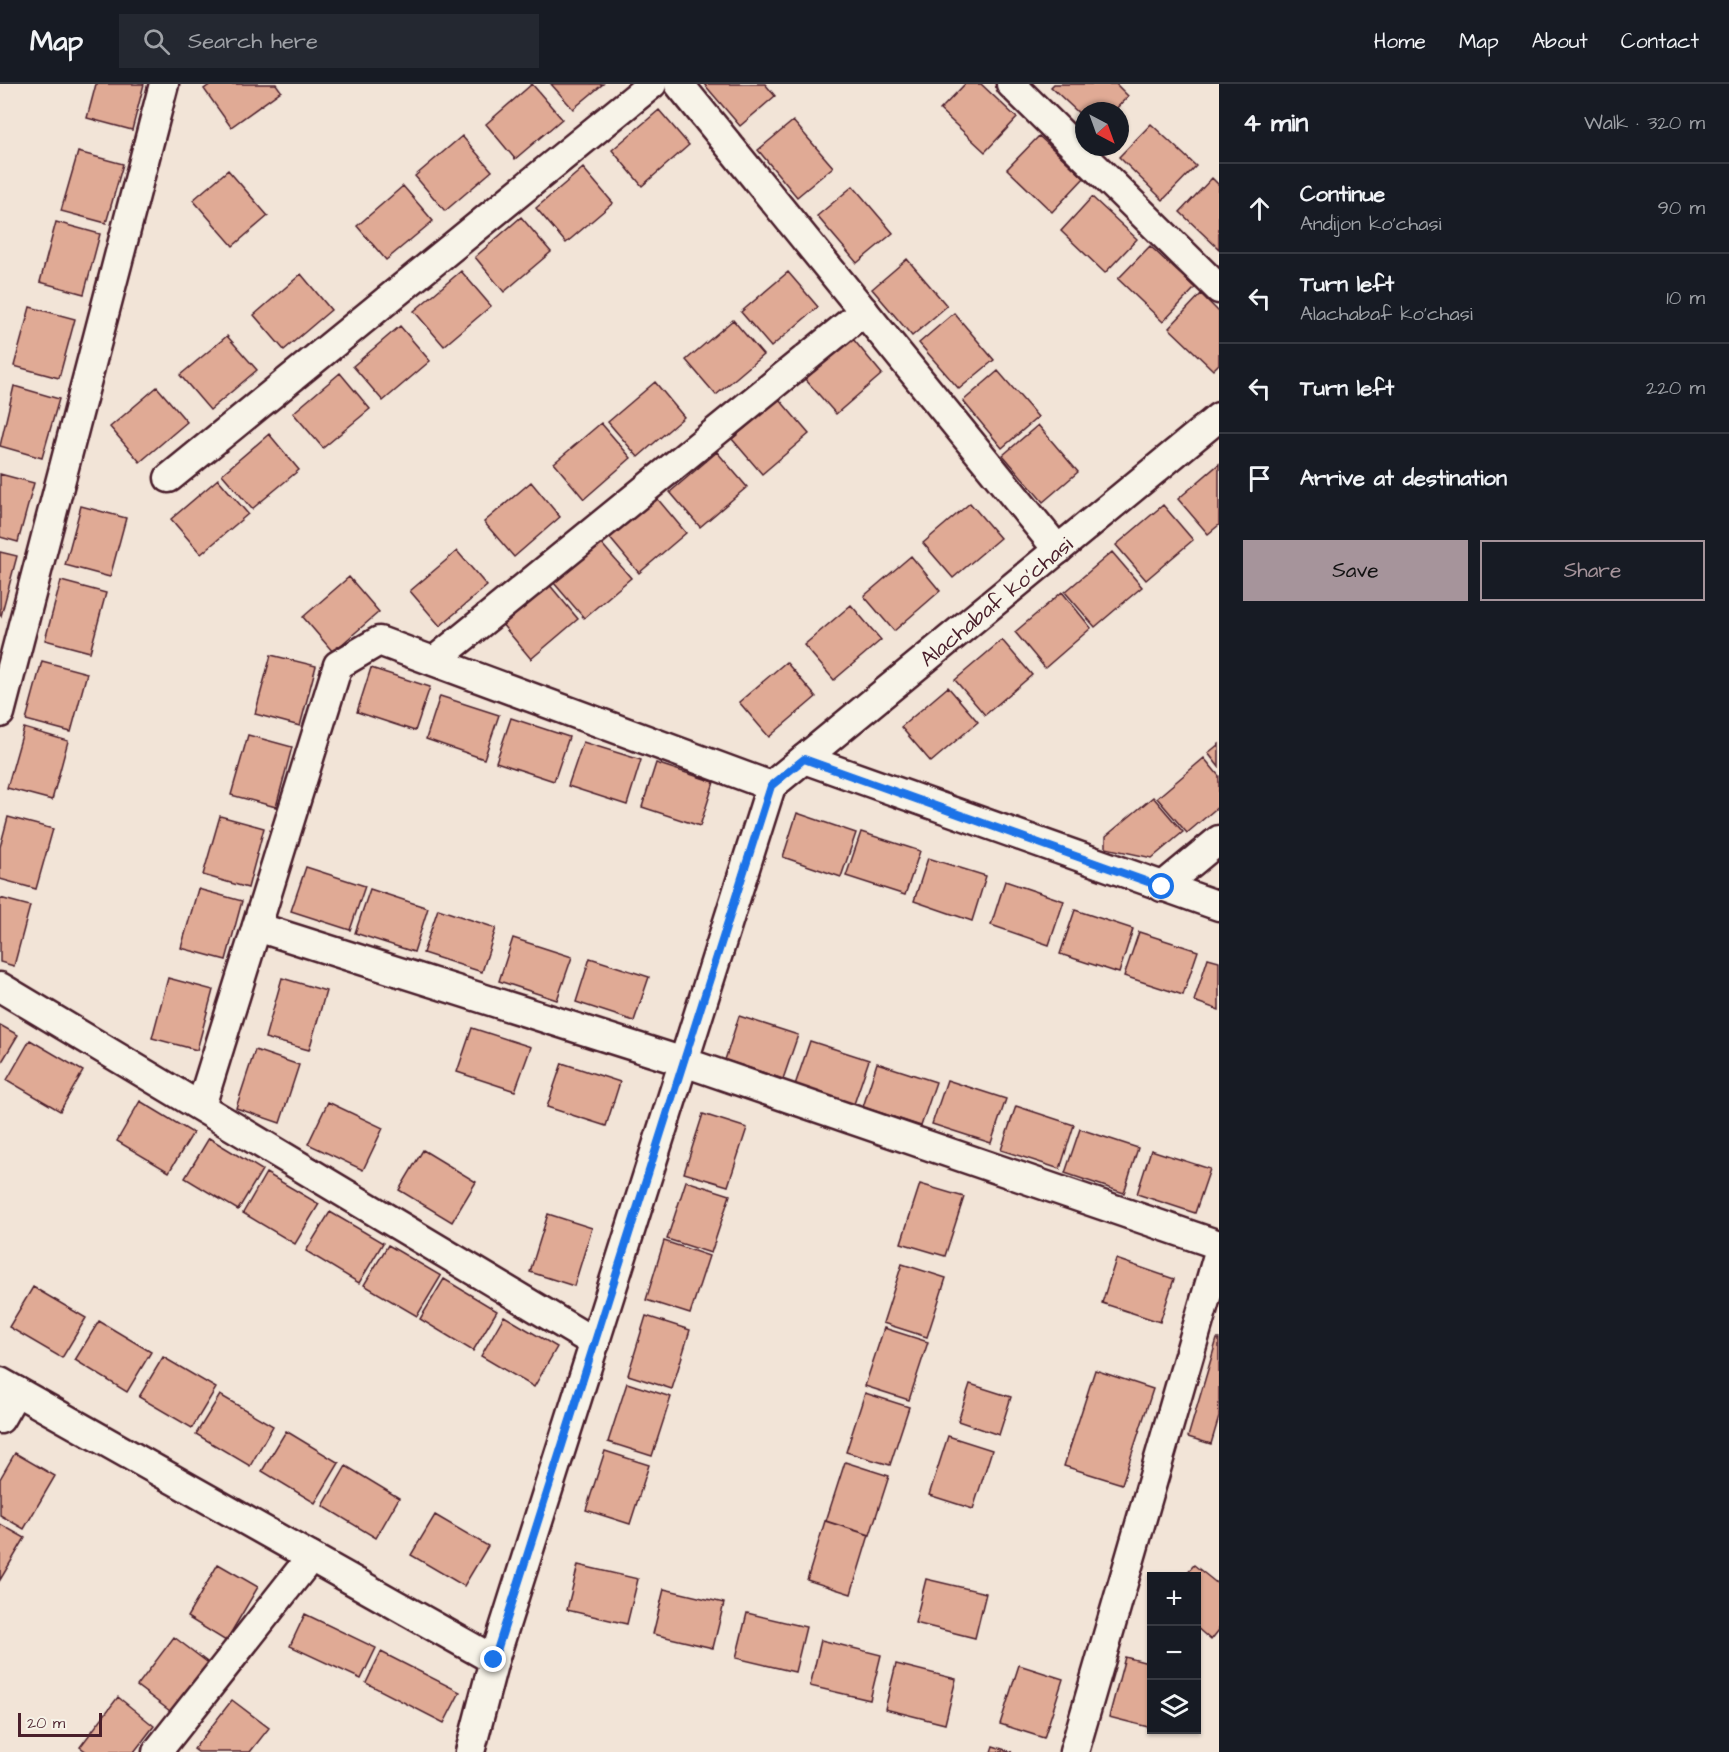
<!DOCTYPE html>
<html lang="en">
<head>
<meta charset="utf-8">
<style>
  body { margin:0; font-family:"Architects Daughter",sans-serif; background:#242831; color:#f1f3f6 }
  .controls { position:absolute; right:18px; bottom:18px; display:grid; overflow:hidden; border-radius:0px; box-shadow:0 2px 4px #0004 }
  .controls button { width:54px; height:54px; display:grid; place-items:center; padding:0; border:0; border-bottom:2px solid #363941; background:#171b24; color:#f1f3f6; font:30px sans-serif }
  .compass { position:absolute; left:1075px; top:18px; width:54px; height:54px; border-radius:50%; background:#171b24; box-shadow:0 2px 4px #0004; rotate:139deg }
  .scale { position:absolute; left:18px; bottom:15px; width:84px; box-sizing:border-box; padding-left:6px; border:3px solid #4a1f2b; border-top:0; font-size:16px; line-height:21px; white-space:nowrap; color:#4a1f2b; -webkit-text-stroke:4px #f7f3e8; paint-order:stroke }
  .stop { position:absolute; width:18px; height:18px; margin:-14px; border:4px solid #1a73e8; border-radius:50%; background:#fff }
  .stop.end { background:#1a73e8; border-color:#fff; box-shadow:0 2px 6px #0008 }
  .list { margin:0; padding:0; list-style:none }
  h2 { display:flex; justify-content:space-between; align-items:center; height:78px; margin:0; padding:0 24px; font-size:26px }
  h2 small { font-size:20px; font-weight:400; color:#9ea1a6 }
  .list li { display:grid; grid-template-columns:39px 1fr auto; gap:18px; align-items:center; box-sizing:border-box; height:90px; padding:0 24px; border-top:2px solid #363941 }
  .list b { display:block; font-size:22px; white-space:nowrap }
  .list p { margin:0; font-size:20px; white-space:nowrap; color:#9ea1a6 }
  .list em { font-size:20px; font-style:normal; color:#9ea1a6 }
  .actions { display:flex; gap:12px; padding:18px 24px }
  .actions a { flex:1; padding:14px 0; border:2px solid #a6949b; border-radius:0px; text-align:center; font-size:21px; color:#a6949b }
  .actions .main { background:#a6949b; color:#111 }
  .icon { flex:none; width:33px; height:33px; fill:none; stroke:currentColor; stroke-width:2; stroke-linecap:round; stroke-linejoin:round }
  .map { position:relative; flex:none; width:1219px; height:1668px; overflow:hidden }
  header { display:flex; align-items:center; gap:36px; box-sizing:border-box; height:84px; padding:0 30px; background:#171b24; border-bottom:2px solid #363941 }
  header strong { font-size:28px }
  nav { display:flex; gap:33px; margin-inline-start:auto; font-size:21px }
  .search { width:420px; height:54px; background:#242831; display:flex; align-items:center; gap:15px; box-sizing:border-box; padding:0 21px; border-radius:0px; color:#9ea1a6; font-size:22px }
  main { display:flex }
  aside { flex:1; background:#171b24 }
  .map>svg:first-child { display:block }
</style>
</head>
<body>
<header>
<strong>Map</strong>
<div class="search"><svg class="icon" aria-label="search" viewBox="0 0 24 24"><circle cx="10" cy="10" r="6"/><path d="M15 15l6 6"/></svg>Search here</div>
<nav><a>Home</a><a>Map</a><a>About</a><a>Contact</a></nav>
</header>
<main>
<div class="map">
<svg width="1219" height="1668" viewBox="0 0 1219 1668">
  <rect width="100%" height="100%" fill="#f2e4d7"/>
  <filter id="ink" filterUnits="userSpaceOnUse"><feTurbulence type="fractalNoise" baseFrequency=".0167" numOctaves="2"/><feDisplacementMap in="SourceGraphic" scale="12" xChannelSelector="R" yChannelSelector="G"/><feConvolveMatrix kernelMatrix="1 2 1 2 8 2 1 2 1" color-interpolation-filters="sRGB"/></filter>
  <g filter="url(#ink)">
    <!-- building -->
    <path fill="#e0aa95" stroke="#4a1f2b" stroke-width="1.5" d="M96,0H144L132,46L87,34Z
      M211,0H276L281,7L231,43L204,5Z
      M532,0L562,35L515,75L486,40Z
      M551,0H603L573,25Z
      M704,0H765L775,12L740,42Z
      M965,0H981L1017,34L985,68L940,26Z
      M1054,0H1116L1128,12L1114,27H1084V34L1051,3Z
      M659,26L689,61L642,102L612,66Z
      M793,37L833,83L797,113L758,66Z
      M1151,40L1196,82L1163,116L1119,73Z
      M462,52L492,87L445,127L415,92Z
      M1039,52L1084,94L1052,128L1007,85Z
      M78,68L123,80L106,139L61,127Z
      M583,84L613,119L566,159L536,124Z
      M228,86L268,132L233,162L193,116Z
      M1212,94L1219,101V165L1180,128Z
      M403,102L433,137L386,176L357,142Z
      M853,102L893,149L857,179L817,132Z
      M1092,113L1137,155L1105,189L1061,147Z
      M521,133L551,168L504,208L475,173Z
      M56,138L100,150L84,210L40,198Z
      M1150,162L1195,204L1163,238L1118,195Z
      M907,175L947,222L912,252L872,205Z
      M461,187L491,222L444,262L414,227Z
      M788,188L818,223L771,263L741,228Z
      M301,190L331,226L284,266L254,231Z
      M1201,210L1219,228V280L1213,286L1169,244Z
      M30,223L75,235L59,294L14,282Z
      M954,229L994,276L959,305L919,259Z
      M733,236L763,271L716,311L686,276Z
      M400,242L430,277L383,317L353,282Z
      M227,252L257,286L210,326L180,291Z
      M853,255L882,290L836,330L805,295Z
      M998,287L1038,333L1002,364L963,317Z
      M340,289L370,325L323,364L293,329Z
      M655,298L684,333L638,373L608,338Z
      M14,302L59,315L42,374L0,362Z
      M157,303L187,338L140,378L110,343Z
      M779,315L809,350L762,390L732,355Z
      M601,339L631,374L584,415L554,379Z
      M1038,341L1078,388L1043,418L1003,371Z
      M269,350L299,386L252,425L222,390Z
      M717,368L747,403L700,443L670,408Z
      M1219,380V441L1208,450L1178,415Z
      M0,390L34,399L18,458L0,453Z
      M218,395L248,430L201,470L171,435Z
      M531,398L560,433L514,473L484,438Z
      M656,413L686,449L639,489L609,453Z
      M970,419L1000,454L953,494L923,459Z
      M1163,421L1193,456L1146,496L1116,461Z
      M81,422L126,434L110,493L65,481Z
      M601,459L631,494L584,534L554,499Z
      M457,467L487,502L440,542L410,507Z
      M0,468L17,472L1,532L0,531Z
      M1112,468L1142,503L1095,543L1065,508Z
      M911,472L940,507L894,547L864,512Z
      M349,493L379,528L333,568L303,533Z
      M61,497L106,509L90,568L45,556Z
      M548,499L578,535L531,575L501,539Z
      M1062,508L1091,544L1045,584L1015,548Z
      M851,521L881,556L834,596L804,561Z
      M1002,556L1032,591L985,631L955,596Z
      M271,571L316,582L300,642L255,630Z
      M42,577L87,589L71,648L26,636Z
      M786,578L816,613L769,653L739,618Z
      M371,584L430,603L415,647L357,628Z
      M948,603L978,638L931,678L901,643Z
      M440,612L499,631L484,675L426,655Z
      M511,634L569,653L554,697L496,678Z
      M24,644L68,657L52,716L7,704Z
      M248,651L292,663L276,723L231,711Z
      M583,658L641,676L627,721L568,702Z
      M1219,660V683L1208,669Z
      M1204,674L1219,692V722L1187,749L1157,714Z
      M656,679L714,698L700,742L642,723Z
      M1153,713L1183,748L1152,774L1106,764V752Z
      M797,729L856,749L841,793L783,773Z
      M220,732L264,744L248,804L203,791Z
      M8,733L53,745L36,805L0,795V763Z
      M861,748L920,767L905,811L846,792Z
      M928,774L986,792L972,837L914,817Z
      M306,783L365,802L350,846L291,827Z
      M1005,797L1064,817L1049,861L991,841Z
      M198,805L242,817L226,876L181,864Z
      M370,805L428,824L414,868L355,849Z
      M0,814L30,822L14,882L0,878Z
      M438,825L496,844L482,888L423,869Z
      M1075,826L1133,845L1119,889L1060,870Z
      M1139,848L1198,867L1183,911L1124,892Z
      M513,854L572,873L557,916L499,897Z
      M590,874L649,893L634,937L576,918Z
      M1208,874L1219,877V926L1194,917Z
      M168,894L213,906L197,966L152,954Z
      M282,894L326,907L309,966L265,954Z
      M739,932L798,951L783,995L725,976Z
      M0,941L18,951L0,981Z
      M472,944L531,963L515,1007L457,988Z
      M30,956L83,987L60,1027L7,996Z
      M810,957L869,976L854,1020L795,1001Z
      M255,966L299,981L280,1039L236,1024Z
      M562,979L620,998L606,1042L547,1023Z
      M877,979L936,998L921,1042L863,1023Z
      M947,996L1006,1015L991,1059L932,1040Z
      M140,1017L193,1049L169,1088L117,1057Z
      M328,1018L383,1044L363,1086L308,1060Z
      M1016,1022L1074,1041L1060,1085L1001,1066Z
      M703,1030L747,1044L728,1102L684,1089Z
      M1080,1045L1138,1064L1124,1109L1065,1089Z
      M209,1054L262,1086L238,1126L185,1094Z
      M423,1066L476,1098L452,1138L399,1106Z
      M1151,1066L1210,1085L1195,1129L1137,1110Z
      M266,1089L319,1120L295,1160L243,1129Z
      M686,1097L730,1111L711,1169L667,1155Z
      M920,1100L964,1113L945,1172L901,1159Z
      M330,1128L383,1159L359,1199L306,1167Z
      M548,1130L592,1144L574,1202L530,1188Z
      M664,1157L709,1172L690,1230L646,1216Z
      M388,1161L441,1192L417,1232L364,1201Z
      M1116,1175L1174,1195L1160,1238L1102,1219Z
      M902,1180L946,1194L927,1253L883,1239Z
      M444,1195L497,1227L473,1267L420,1235Z
      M33,1203L86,1234L62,1274L9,1243Z
      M504,1232L557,1263L534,1303L481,1272Z
      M646,1232L690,1246L672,1305L628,1291Z
      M99,1237L151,1268L127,1308L75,1276Z
      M884,1244L928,1258L909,1316L865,1302Z
      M1217,1255H1219V1333L1211,1360L1188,1353Z
      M163,1273L216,1304L192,1344L139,1313Z
      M1095,1286L1153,1305L1122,1400L1064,1382Z
      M627,1299L671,1313L652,1372L608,1358Z
      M970,1300L1011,1313L999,1351L958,1337Z
      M865,1309L909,1323L890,1381L846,1368Z
      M220,1311L273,1342L250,1382L196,1350Z
      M286,1347L339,1379L315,1419L262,1387Z
      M948,1352L992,1366L973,1425L929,1411Z
      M605,1367L649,1381L630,1440L586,1426Z
      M15,1369L55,1392L24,1445L0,1431V1395Z
      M845,1378L889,1392L870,1451L826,1437Z
      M346,1382L399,1414L376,1454L323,1422Z
      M435,1431L488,1462L464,1502L411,1471Z
      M825,1437L869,1451L851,1510L807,1496Z
      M0,1440L25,1454L0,1496Z
      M218,1480L258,1503L226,1557L187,1533Z
      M578,1481L638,1495L627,1540L567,1526Z
      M1194,1481L1219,1501V1546L1211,1556L1196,1543V1492H1184Z
      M926,1495L986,1509L975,1554L915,1539Z
      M664,1505L724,1519L713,1564L653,1550Z
      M747,1529L806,1543L795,1588L736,1574Z
      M305,1530L376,1564L361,1595L290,1562Z
      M174,1553L211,1581L174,1630L137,1602Z
      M821,1556L881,1571L870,1616L810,1602Z
      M381,1568L460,1608L444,1639L366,1599Z
      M1125,1573L1152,1580V1644L1109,1633Z
      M896,1580L956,1595L945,1640L885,1625Z
      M1019,1581L1063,1595L1044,1654L1000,1640Z
      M118,1613L154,1642L134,1668H87L80,1663Z
      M232,1616L269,1644L250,1668H198L194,1665Z
      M993,1662L1012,1668H991Z"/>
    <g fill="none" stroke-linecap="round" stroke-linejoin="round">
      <!-- street casing -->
      <g stroke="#4a1f2b" stroke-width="33">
        <g id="street">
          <path d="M679,0L1058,466"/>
          <path d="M1011,0L1219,205"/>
          <path d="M169,394L652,0"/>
          <path d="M434,577L864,227"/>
          <path d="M0,629L164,0"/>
          <path d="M804,675L1219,822"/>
          <path id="s1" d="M771,702L1219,333"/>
          <path d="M1162,803L1219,756"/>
          <path d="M257,843L684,978L1219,1161"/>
          <path d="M0,903L595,1259"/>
          <path d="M201,1022L338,581L379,557L771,702"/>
          <path d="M0,1298L494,1576"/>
          <path d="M0,1335L16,1307"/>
          <path d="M157,1668L311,1473"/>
          <path d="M470,1668L494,1576L771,702"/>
          <path d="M1074,1668L1219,1168"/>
        </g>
      </g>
      <!-- street -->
      <use href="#street" stroke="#f7f3e8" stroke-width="28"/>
    </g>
  </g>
  <g fill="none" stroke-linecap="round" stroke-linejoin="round" filter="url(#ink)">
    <!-- route -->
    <path stroke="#1a73e8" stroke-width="8" d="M494,1576L771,702L804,675L1162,803"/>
  </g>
  <g text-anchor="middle" stroke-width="4.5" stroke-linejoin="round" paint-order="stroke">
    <!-- street labels -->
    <g font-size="22" fill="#4a1f2b" stroke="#f7f3e8">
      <text dy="8" stroke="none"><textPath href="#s1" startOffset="291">Alachabaf ko'chasi</textPath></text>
    </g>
  </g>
</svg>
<div class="controls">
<button>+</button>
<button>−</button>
<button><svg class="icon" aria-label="layers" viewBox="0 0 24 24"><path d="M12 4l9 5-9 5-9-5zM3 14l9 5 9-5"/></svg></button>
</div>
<svg class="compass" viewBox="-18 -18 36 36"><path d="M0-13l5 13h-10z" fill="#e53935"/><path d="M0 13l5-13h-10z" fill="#9ea1a6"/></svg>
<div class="scale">20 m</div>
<div class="stop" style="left:1162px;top:803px"></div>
<div class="stop end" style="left:494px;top:1576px"></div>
</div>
<aside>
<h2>4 min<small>Walk · 320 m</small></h2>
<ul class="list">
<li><svg class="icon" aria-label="ahead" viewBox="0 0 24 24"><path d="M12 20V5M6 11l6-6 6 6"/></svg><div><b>Continue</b><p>Andijon ko'chasi</p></div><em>90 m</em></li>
<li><svg class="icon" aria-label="left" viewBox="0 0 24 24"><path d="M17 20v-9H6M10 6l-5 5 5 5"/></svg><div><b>Turn left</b><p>Alachabaf ko'chasi</p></div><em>10 m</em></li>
<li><svg class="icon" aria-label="left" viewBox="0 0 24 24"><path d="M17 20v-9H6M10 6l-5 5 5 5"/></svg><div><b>Turn left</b></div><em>220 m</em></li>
<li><svg class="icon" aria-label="arrive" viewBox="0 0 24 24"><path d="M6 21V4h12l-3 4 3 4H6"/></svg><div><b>Arrive at destination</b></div></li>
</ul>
<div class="actions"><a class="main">Save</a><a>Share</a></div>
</aside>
</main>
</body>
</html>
